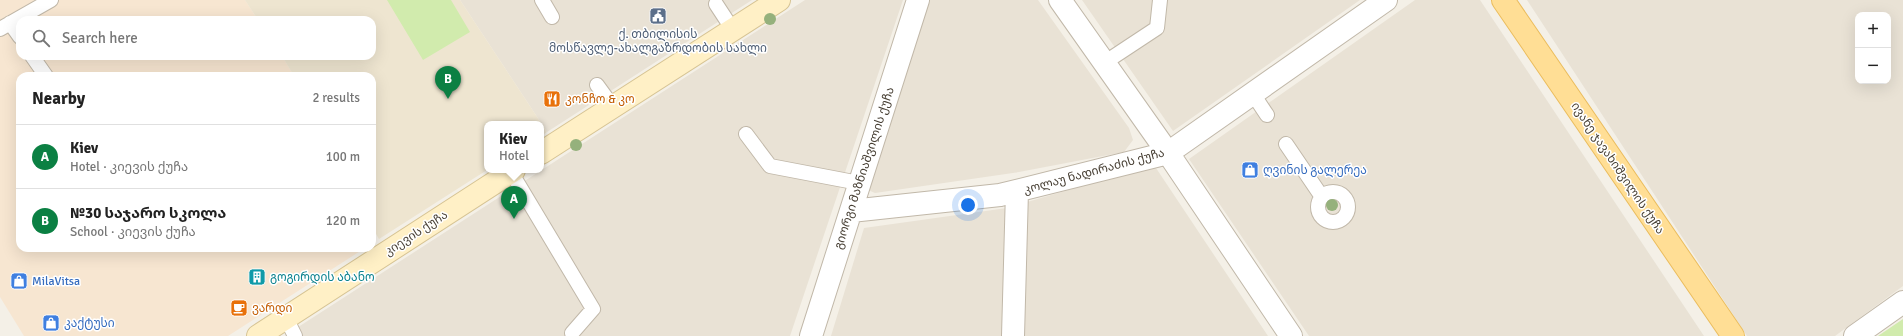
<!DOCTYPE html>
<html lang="en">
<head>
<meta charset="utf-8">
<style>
  body { margin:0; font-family:Signika,"Noto Sans Georgian",sans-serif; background:#f2f2f2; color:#222 }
  .controls { position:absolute; right:12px; top:12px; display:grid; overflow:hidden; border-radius:8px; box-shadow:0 4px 16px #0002 }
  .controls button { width:36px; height:36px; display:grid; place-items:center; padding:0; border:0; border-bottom:1px solid #e0e0e0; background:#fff; color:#222; font:20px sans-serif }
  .you { position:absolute; left:968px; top:205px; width:14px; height:14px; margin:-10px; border:3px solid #fff; border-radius:50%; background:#1a73e8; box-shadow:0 0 0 6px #1a73e833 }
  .badge { display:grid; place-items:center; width:26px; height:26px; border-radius:50%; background:#0b8043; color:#fff; font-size:13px; font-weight:700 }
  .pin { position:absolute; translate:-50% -33px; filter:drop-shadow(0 1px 2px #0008) }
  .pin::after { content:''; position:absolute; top:21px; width:14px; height:12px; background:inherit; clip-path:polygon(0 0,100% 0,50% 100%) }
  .popup { position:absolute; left:484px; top:121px; width:60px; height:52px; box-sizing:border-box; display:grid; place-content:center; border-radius:8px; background:#fff; filter:drop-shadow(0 1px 3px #0005); font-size:13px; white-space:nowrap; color:#767676 }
  .popup b { font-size:15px; color:#222 }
  .popup::after { content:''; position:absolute; left:50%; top:100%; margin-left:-8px; border:8px solid transparent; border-top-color:#fff }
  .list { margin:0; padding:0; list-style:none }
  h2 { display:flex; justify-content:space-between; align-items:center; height:52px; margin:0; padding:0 16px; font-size:17px }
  h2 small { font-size:13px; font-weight:400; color:#767676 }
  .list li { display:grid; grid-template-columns:26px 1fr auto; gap:12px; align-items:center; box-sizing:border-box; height:64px; padding:0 16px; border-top:1px solid #e0e0e0 }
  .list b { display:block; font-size:15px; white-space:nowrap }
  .list p { margin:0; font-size:13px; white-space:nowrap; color:#767676 }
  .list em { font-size:13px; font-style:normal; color:#767676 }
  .icon { flex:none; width:22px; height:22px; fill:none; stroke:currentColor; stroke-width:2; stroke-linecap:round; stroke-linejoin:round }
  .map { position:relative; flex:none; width:1903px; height:336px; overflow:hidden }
  .search { position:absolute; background:#fff; box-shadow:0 4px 16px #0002; left:16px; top:16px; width:360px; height:44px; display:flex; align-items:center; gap:10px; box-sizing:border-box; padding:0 14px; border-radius:12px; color:#767676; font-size:15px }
  .panel { position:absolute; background:#fff; box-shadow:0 4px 16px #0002; left:16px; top:72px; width:360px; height:180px; border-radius:12px }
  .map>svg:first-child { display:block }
</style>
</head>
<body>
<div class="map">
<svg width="1903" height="336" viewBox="0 0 1903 336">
  <rect width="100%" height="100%" fill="#f4f0e7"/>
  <!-- residential -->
  <path fill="#e9e2d5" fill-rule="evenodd" d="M460,0H752L547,132Z
    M805,0H903L790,336H295L292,331Z
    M928,0H1038L1129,128L1133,140L1124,152L1019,172L875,193L868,190Z
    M1082,0H1360L1173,131Z
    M1415,0H1480L1704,336H1309L1189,159Z
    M1527,0H1903V286L1835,336H1747ZM1858,15H1888V81H1858Z
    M1154,165L1268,336H831L864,228L1007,208Z"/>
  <!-- commercial -->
  <path fill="#f7e6d1" d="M0,0H245L258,20H20V56H282L294,76H20V248H365L228,336H24L0,297Z"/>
  <!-- education -->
  <path fill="#eee5d0" d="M245,0H460L547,132L541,136V124H487V170L379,239L372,227V76H294L282,56H372V20H258Z"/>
  <!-- green -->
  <path fill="#d1ebad" d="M387,0H451L470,32L423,60Z
    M1903,319V336H1878Z"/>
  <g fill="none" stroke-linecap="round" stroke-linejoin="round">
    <!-- lane casing -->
    <g stroke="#c1b8a9" stroke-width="16">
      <path id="lane" d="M542,0L552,17
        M716,4L733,30
        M10,23L20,37
        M0,29L51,0
        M32,56L46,76
        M1104,63L1157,28L1160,0
        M597,85L613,107
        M1253,94L1267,115
        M746,134L770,166L859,183
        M1286,144L1322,197
        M511,172L593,309L572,333
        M1318 207a15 15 0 1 1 30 0a15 15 0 1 1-30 0Z
        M286,318L295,336"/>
    </g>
    <!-- street casing -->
    <g stroke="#c1b8a9" stroke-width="24">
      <path id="street" d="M1060,0L1168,153L1291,336
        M851,211L1000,195L1168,153L1386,0
        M811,336L918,0
        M1013,336L1017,191
        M1855,336L1903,302"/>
    </g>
    <!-- secondary casing -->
    <g stroke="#d7c494" stroke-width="24">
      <path id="secondary" d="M541,153L779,0
        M258,336L514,170"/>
    </g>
    <!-- primary casing -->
    <g stroke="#ebbd5e" stroke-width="24">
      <path id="primary" d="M1503,0L1733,336"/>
    </g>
    <!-- lane -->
    <use href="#lane" stroke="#fff" stroke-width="14"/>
    <!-- street -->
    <use href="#street" stroke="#fff" stroke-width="22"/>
    <!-- secondary -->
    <use href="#secondary" stroke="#fff0c6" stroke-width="22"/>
    <!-- primary -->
    <use href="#primary" stroke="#ffde95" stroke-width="22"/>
  </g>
  <!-- trees -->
  <g fill="#95b17c">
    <circle cx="770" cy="19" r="6"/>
    <circle cx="576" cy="145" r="6"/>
    <circle cx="1332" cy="205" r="6"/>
  </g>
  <!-- icons -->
  <defs>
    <g id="civic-square" transform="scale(0.9)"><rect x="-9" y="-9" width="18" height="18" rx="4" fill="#5c6f8a" stroke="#fff"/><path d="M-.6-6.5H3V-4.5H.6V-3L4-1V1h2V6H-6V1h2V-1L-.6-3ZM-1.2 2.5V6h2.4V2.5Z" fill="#fff"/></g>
    <g id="restaurant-square" transform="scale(0.9)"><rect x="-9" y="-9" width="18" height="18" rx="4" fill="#e8710a" stroke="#fff"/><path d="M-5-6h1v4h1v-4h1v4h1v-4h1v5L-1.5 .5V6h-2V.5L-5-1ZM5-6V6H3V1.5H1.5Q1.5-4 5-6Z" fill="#fff"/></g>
    <g id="shop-square" transform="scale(0.9)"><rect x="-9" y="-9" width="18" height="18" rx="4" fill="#3f7fe0" stroke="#fff"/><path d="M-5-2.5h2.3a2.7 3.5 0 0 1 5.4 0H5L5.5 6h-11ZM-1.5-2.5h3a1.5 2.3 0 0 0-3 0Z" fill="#fff"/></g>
    <g id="building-square" transform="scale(0.9)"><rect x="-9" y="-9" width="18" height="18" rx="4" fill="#0f9aa8" stroke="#fff"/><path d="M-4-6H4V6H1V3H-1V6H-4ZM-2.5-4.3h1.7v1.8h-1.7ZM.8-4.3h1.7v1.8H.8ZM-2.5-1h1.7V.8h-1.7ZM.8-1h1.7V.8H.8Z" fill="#fff"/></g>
    <g id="cafe-square" transform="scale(0.9)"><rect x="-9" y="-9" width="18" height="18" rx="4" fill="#e8710a" stroke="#fff"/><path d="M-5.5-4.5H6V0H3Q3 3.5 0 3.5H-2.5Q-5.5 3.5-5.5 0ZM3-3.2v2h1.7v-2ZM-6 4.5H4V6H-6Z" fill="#fff"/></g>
  </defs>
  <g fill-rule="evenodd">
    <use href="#civic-square" x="658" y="16"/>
    <use href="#restaurant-square" x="552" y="99"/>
    <use href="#shop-square" x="1250" y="170"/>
    <use href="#building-square" x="257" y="277"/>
    <use href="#shop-square" x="19" y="281"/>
    <use href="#cafe-square" x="239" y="308"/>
    <use href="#shop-square" x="51" y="323"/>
  </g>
  <g text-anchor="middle" stroke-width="3" stroke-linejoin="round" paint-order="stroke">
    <!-- service labels -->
    <g font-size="12" fill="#4e5e75" stroke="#fff">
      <text x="658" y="38">ქ. თბილისის<tspan x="658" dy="14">მოსწავლე-ახალგაზრდობის სახლი</tspan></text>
    </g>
    <!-- food labels -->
    <g font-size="12" fill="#c56008" stroke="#fff" text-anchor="start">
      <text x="565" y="103">კონჩო &amp; კო</text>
      <text x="252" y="312">ვარდი</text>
    </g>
    <!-- street labels -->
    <g font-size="12" fill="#484035" stroke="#fff">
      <text transform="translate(864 168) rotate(-72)" y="4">გიორგი მაზნიაშვილის ქუჩა</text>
      <text transform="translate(1618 168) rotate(56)" y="4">ივანე ჯავახიშვილის ქუჩა</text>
      <text transform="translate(1094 171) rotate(-15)" y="4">კოლაუ ნადირაძის ქუჩა</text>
      <text transform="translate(416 233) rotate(-33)" y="4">კიევის ქუჩა</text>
    </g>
    <!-- shop labels -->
    <g font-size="12" fill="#366cbe" stroke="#fff" text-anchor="start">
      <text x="1263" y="174">ღვინის გალერეა</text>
      <text x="32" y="285">MilaVitsa</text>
      <text x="64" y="327">კაქტუსი</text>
    </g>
    <!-- culture labels -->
    <g font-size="12" fill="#0d838f" stroke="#fff" text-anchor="start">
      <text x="270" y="281">გოგირდის აბანო</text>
    </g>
  </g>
</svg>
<div class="controls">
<button>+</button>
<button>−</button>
</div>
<div class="you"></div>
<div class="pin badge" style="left:514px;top:219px">A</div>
<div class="popup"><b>Kiev</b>Hotel</div>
<div class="pin badge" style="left:448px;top:99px">B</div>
<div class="search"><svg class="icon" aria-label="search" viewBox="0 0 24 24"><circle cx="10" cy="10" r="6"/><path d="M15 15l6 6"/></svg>Search here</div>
<section class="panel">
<h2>Nearby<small>2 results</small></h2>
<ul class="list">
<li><span class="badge">A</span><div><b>Kiev</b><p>Hotel · კიევის ქუჩა</p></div><em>100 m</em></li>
<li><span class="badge">B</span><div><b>№30 საჯარო სკოლა</b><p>School · კიევის ქუჩა</p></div><em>120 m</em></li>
</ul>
</section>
</div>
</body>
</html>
